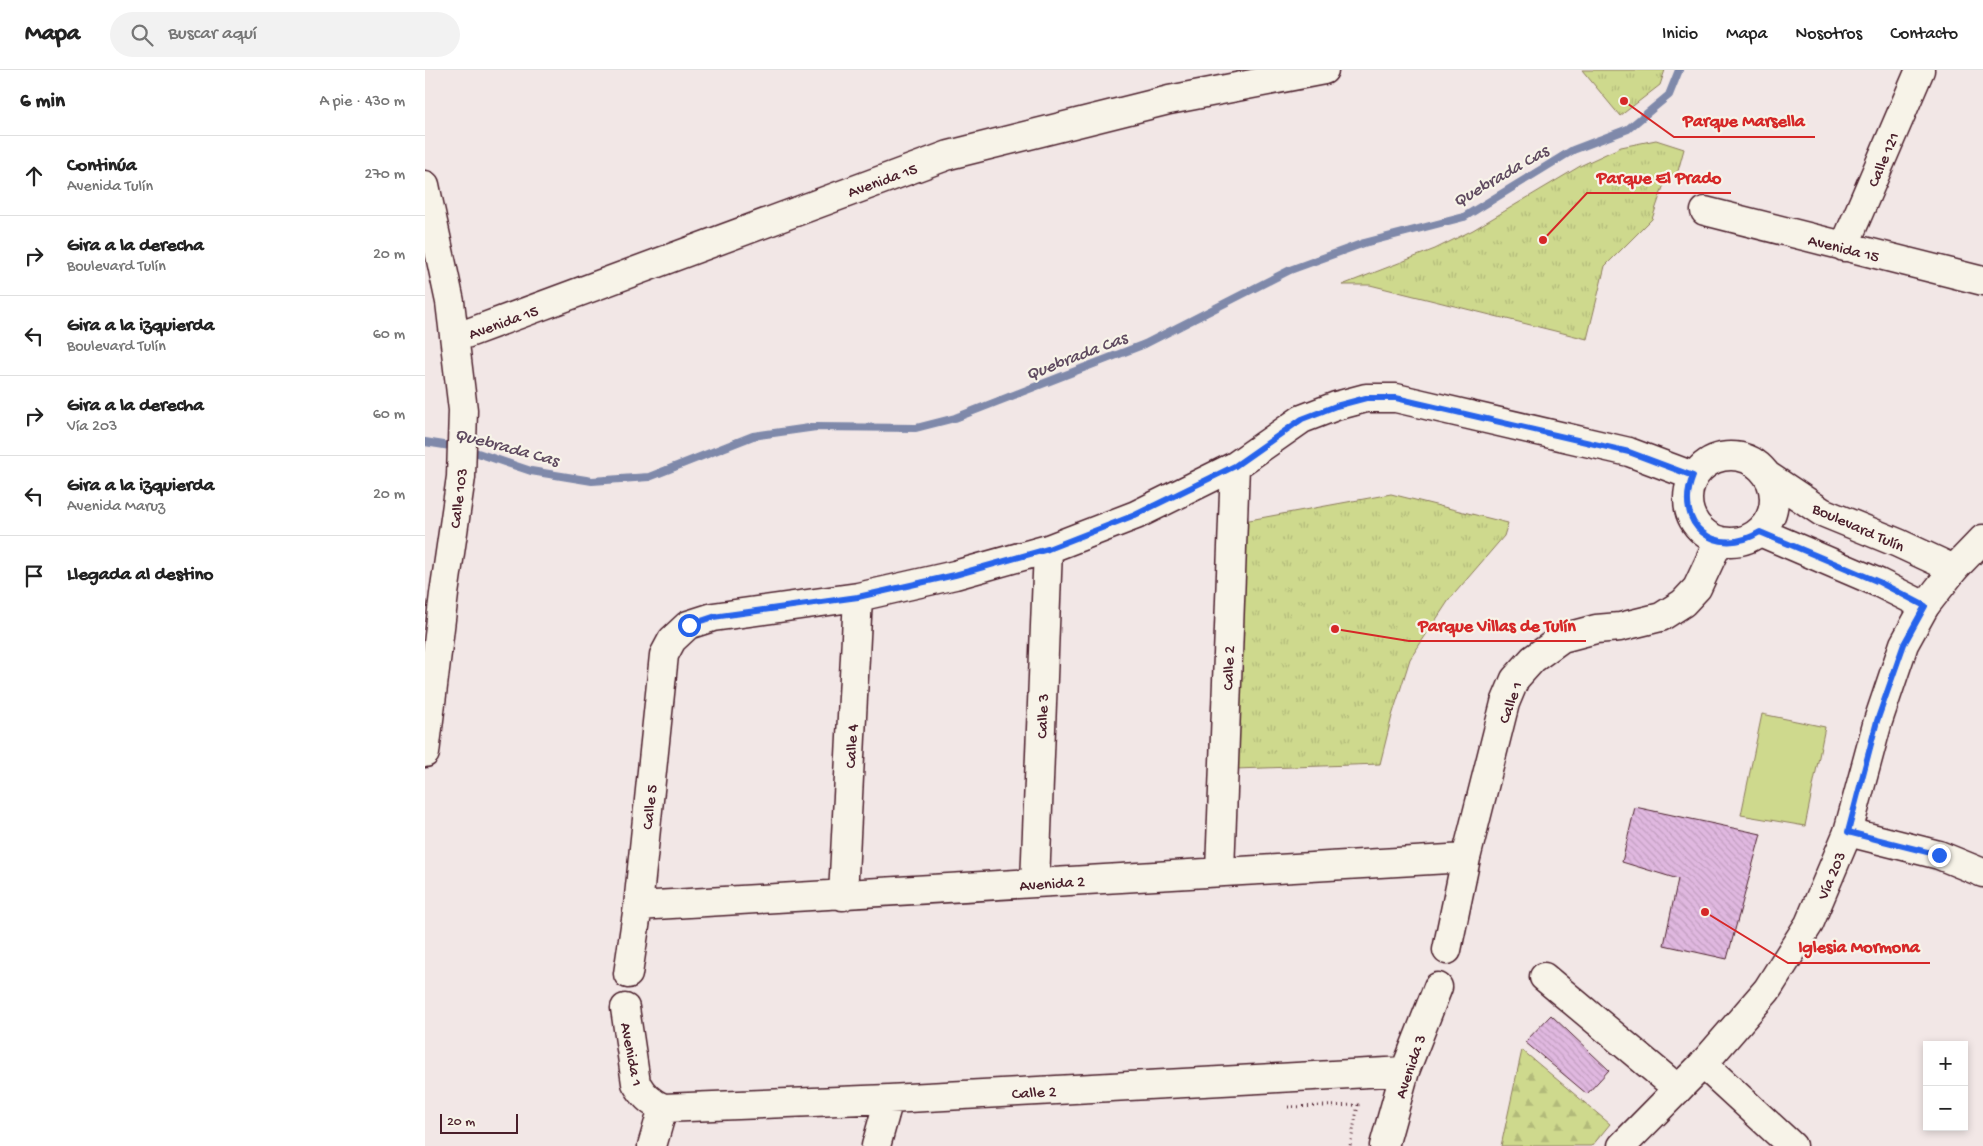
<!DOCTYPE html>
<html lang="es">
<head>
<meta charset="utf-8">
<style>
  body { margin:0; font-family:"Gochi Hand",sans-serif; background:#f2f2f2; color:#222 }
  .controls { position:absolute; right:15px; bottom:15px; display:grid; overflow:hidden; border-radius:0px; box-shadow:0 2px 8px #0003 }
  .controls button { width:45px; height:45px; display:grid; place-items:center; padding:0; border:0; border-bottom:1px solid #e0e0e0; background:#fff; color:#222; font:25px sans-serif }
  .scale { position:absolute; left:15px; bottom:12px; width:78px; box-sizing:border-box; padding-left:5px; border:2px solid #4a1f2b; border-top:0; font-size:14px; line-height:18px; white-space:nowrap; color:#4a1f2b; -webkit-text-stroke:4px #f7f3e8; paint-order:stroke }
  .stop { position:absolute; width:15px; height:15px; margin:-11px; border:4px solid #2563eb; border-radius:50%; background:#fff }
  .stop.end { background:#2563eb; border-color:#fff; box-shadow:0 1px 5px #0008 }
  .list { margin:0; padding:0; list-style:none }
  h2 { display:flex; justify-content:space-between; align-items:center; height:65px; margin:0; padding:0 20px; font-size:21px }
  h2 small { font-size:16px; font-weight:400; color:#767676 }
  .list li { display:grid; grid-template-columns:32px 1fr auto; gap:15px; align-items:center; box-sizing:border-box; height:80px; padding:0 20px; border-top:1px solid #e0e0e0 }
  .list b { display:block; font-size:19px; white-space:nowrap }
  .list p { margin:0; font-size:16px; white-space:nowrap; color:#767676 }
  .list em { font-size:16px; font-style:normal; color:#767676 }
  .icon { flex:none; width:28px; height:28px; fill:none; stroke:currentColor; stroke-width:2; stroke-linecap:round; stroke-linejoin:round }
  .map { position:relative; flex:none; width:1558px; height:1076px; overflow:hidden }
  header { display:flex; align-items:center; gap:30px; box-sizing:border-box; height:70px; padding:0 25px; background:#fff; border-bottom:1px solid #e0e0e0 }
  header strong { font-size:24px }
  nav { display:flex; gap:28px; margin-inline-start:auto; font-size:18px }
  .search { width:350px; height:45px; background:#f2f2f2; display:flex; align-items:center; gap:12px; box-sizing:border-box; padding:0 18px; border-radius:28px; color:#767676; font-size:19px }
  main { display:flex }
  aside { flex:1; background:#fff }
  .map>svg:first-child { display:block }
</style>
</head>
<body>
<header>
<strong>Mapa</strong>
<div class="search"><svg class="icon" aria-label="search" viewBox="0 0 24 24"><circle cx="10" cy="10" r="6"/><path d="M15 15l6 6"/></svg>Buscar aquí</div>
<nav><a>Inicio</a><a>Mapa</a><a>Nosotros</a><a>Contacto</a></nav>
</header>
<main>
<aside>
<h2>6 min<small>A pie · 430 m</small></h2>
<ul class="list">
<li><svg class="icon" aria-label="ahead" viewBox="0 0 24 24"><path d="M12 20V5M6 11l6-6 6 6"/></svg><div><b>Continúa</b><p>Avenida Tulín</p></div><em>270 m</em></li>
<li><svg class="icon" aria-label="right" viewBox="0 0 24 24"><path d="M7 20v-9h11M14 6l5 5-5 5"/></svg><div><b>Gira a la derecha</b><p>Boulevard Tulín</p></div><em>20 m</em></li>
<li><svg class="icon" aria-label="left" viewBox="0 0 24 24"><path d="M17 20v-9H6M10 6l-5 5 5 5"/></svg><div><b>Gira a la izquierda</b><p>Boulevard Tulín</p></div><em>60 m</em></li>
<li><svg class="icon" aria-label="right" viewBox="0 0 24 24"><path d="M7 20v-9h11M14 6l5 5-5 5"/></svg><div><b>Gira a la derecha</b><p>Vía 203</p></div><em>60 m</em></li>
<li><svg class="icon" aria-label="left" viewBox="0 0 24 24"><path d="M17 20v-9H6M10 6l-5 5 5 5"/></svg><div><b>Gira a la izquierda</b><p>Avenida Maruz</p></div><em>20 m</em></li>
<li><svg class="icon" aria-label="arrive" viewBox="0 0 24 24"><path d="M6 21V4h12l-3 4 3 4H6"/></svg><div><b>Llegada al destino</b></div></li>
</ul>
</aside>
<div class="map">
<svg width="1558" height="1076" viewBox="0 0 1558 1076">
  <defs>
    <pattern id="grass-tufts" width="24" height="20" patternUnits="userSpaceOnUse" patternTransform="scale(1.25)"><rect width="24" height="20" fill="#ced98d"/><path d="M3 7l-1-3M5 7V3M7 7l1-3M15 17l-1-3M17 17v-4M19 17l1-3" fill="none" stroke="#b2ba7a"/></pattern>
    <pattern id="forest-firs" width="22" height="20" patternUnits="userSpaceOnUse" patternTransform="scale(1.25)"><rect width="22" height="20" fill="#ced98d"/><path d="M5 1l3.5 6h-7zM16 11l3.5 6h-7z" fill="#b2ba7a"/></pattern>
    <pattern id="building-back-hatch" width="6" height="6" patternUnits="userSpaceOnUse" patternTransform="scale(1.25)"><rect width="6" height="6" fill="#e0b8e0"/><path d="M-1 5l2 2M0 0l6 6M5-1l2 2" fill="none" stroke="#c29ec0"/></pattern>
  </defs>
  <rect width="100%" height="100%" fill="#f2e7e6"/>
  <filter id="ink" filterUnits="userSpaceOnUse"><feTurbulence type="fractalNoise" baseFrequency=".02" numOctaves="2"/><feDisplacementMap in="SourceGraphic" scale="10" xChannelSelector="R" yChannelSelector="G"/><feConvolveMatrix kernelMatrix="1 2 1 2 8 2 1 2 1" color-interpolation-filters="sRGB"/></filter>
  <g filter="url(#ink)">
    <!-- grass -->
    <path fill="url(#grass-tufts)" stroke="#8c7c5c" d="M1157,0H1240L1235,15L1195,46Z
      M1231,70L1259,79L1253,101L1246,106L1238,117L1227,149L1180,196L1162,269L945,215H917L1010,179L1048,160L1157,95L1196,77Z
      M966,424L1083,453L1079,466L1024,530L985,589L967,646L955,694L810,699L819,451Z"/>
    <!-- forest -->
    <path fill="url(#forest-firs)" stroke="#8c7c5c" d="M1097,980L1185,1054L1167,1076H1076Z"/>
    <!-- pitch -->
    <path fill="#ced98d" stroke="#8c7c5c" d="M1337,644L1400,657L1380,756L1316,745Z"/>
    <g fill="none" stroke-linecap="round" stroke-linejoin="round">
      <!-- stream -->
      <path stroke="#7f89aa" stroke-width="8" d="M0,372L38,378L106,401L167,411L224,407L328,366L391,357L491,358L530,348L720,274L865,200L939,173L1039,147L1148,80L1203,59L1244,25L1254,0"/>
    </g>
    <!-- building -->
    <path fill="url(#building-back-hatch)" stroke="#4a1f2b" d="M1210,737L1336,764L1302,889L1239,875L1253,809L1197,792Z
      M1126,945L1184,1000L1162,1024L1100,972Z"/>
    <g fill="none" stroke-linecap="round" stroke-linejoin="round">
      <!-- minor casing -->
      <g stroke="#4a1f2b" stroke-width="31">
        <path id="minor" d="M0,115L25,232L38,340L36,407L19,524L0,683
          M1280,141L1558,211
          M1419,177L1495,0
          M30,268L524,85L744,30L899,0
          M1263 429a43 43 0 1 1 86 0a43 43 0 1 1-86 0Z
          M1343,406L1397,442L1473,473L1529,499
          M1335,462L1454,513L1500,536
          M1423,762L1514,785L1558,803
          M795,801L810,396
          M610,813L623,479
          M418,826L433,527
          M213,836C490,822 765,803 1041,788
          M1022,880L1041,788L1080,633L1090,609L1108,589L1137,568L1171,559L1195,557L1236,547L1258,533L1272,518L1294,471
          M203,904L213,836L239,585L247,570L263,555L288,547L433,527L530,505L623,479L711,445L810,396L877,349L911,336L941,328H971L1204,382L1268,406
          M1119,907L1253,1019
          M200,938L211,1013C218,1025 225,1032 238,1038L227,1076
          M1278,994L1367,1076
          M238,1038L464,1029L980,1001
          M451,1076L464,1029
          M959,1076L980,1001L1013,917"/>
      </g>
      <!-- major casing -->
      <g stroke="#4a1f2b" stroke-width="31">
        <path id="major" d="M1197,1076L1278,994L1342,920L1384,854L1423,762L1453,651L1479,574L1500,536L1529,499L1558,469"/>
      </g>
      <!-- path -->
      <path stroke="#4a1f2b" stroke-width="3" stroke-dasharray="1 4" stroke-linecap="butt" d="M863,1037L933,1035L925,1076"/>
      <!-- minor -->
      <use href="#minor" stroke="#f7f3e8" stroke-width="28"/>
      <!-- major -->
      <use href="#major" stroke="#f7f3e8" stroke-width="28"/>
    </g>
  </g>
  <g fill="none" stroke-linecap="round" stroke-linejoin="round" filter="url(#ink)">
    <!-- route -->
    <path stroke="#2563eb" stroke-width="6" d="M264,555L288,547L433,527L530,505L623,479L710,445L810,396L877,349L911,336L941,328H971L1204,382L1268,406C1248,455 1291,489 1335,462L1454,512L1500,536L1479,574L1452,651L1423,762L1514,785"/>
  </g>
  <g text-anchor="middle" stroke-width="4.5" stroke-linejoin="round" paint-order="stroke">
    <!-- street labels -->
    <g font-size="16" fill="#4a1f2b" stroke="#f7f3e8">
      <text transform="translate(1457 89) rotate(-67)" y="6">Calle 121</text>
      <text transform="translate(457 109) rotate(-20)" y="6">Avenida 15</text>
      <text transform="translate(1419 177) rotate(14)" y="6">Avenida 15</text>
      <text transform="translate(78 251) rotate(-20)" y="6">Avenida 15</text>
      <text transform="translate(32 428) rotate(-83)" y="6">Calle 103</text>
      <text transform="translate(1434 456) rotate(24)" y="6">Boulevard Tulín</text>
      <text transform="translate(802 598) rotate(-88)" y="6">Calle 2</text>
      <text transform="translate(1084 632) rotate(-70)" y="6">Calle 1</text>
      <text transform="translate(616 646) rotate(-88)" y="6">Calle 3</text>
      <text transform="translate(425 676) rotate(-87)" y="6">Calle 4</text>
      <text transform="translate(223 737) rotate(-84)" y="6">Calle 5</text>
      <text transform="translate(1405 805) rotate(-67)" y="6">Vía 203</text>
      <text transform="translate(627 812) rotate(-4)" y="6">Avenida 2</text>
      <text transform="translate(208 984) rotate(79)" y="6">Avenida 1</text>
      <text transform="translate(984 996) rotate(-71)" y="6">Avenida 3</text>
      <text transform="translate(609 1021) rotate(-3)" y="6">Calle 2</text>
    </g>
    <!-- water labels -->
    <g font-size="18" font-style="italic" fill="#604b60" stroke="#f7f3e8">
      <text transform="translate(1075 105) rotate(-30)" y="6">Quebrada Cas</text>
      <text transform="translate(651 285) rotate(-21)" y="6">Quebrada Cas</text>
      <text transform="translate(82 376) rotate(15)" y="6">Quebrada Cas</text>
    </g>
  </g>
  <!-- callouts -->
  <path fill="none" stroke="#d62828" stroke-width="2" d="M1199 31L1249 67H1390M1118 170L1162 123H1306M910 559L984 571H1161M1280 842L1363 893H1505"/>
  <g fill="#d62828" stroke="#f7f3e8" stroke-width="2">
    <circle cx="1199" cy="31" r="5"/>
    <circle cx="1118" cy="170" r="5"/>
    <circle cx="910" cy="559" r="5"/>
    <circle cx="1280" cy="842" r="5"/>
  </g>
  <g font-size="18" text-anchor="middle" font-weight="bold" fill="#d62828" stroke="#f7f3e8" stroke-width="4.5" stroke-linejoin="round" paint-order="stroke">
    <text x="1319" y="56">Parque Marsella</text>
    <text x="1234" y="113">Parque El Prado</text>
    <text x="1072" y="561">Parque Villas de Tulín</text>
    <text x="1434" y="882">Iglesia Mormona</text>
  </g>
</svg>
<div class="controls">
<button>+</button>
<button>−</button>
</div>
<div class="scale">20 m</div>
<div class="stop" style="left:264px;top:555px"></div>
<div class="stop end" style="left:1514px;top:785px"></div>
</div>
</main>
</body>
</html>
